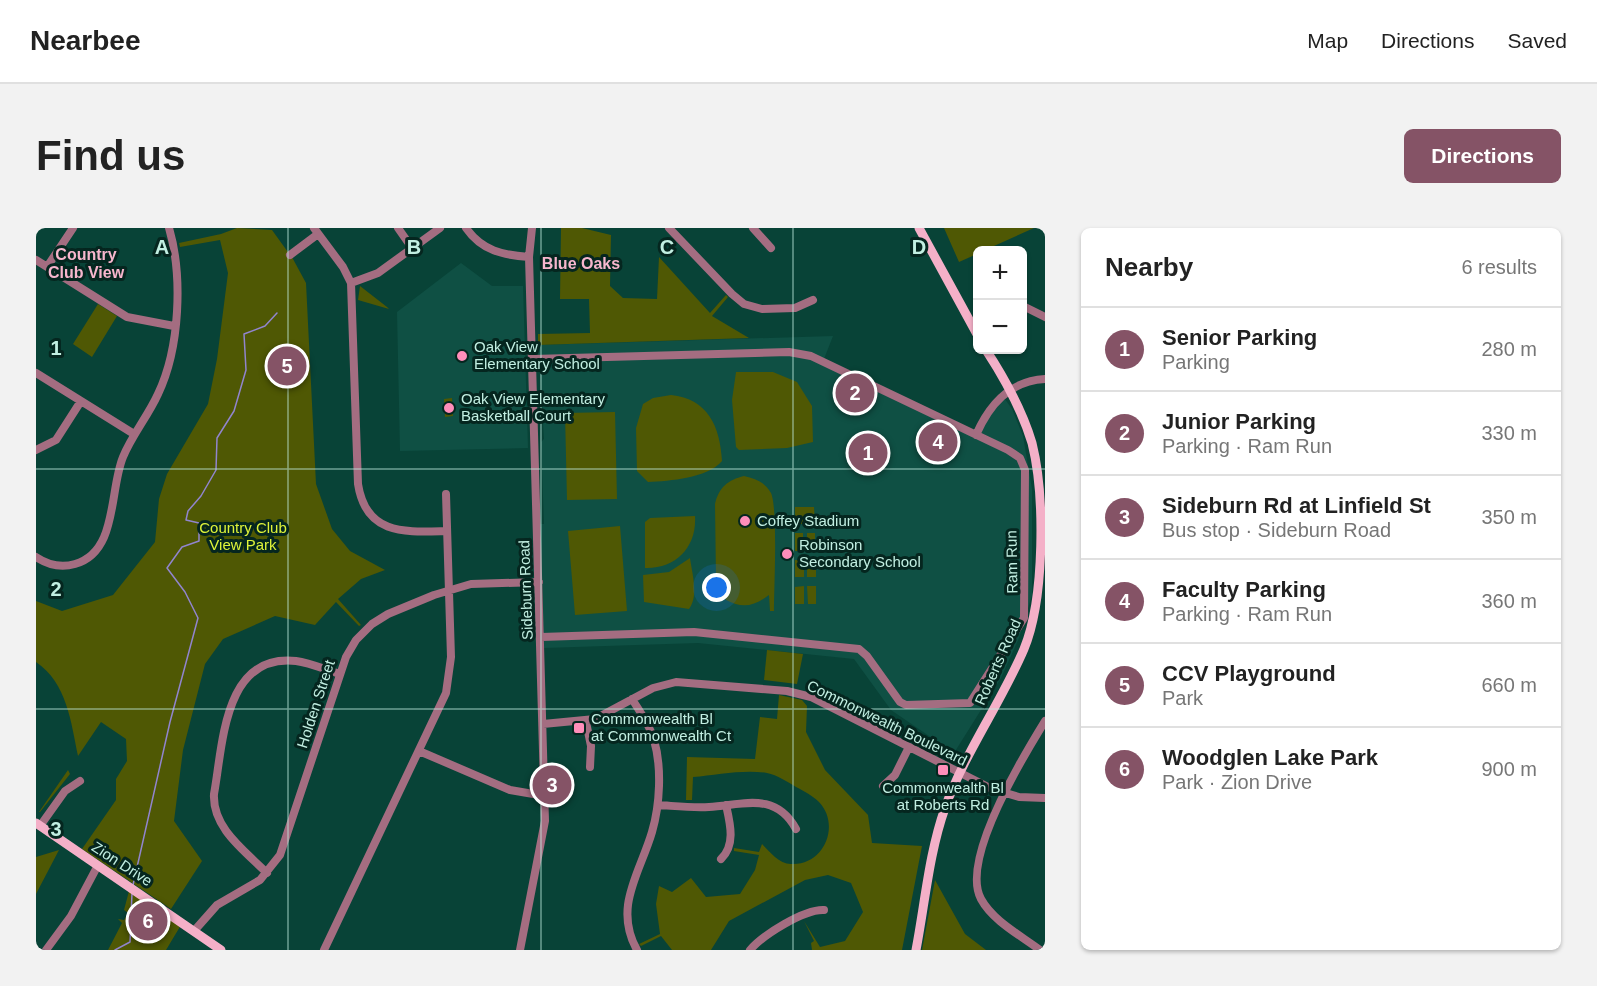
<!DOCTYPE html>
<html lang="en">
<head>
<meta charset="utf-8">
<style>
  body { margin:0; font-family:Arial,sans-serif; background:#f2f2f2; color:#222 }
  .controls { position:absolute; right:18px; top:18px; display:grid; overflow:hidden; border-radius:9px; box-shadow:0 2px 4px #0004 }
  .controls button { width:54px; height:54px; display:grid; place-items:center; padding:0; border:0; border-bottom:2px solid #e0e0e0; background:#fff; color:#222; font:30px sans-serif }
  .you { position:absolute; left:681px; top:360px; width:21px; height:21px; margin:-15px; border:4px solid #fff; border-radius:50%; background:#1a73e8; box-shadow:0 0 0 9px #1a73e833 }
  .badge { display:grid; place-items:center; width:39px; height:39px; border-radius:50%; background:#855366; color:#fff; font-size:20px; font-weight:700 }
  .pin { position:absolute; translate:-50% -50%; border:3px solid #fff; box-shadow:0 2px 6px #0006 }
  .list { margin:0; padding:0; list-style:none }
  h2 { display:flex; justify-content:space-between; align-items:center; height:78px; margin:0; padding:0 24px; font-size:26px }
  h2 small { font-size:20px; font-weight:400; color:#767676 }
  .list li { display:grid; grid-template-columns:39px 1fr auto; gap:18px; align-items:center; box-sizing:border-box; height:84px; padding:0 24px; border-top:2px solid #e0e0e0 }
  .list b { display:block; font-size:22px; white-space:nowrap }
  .list p { margin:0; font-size:20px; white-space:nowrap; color:#767676 }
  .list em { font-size:20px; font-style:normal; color:#767676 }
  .map { position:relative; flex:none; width:1009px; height:722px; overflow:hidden; border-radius:9px }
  header { display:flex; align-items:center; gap:36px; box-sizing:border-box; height:84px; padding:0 30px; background:#fff; border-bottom:2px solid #e0e0e0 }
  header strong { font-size:28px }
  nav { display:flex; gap:33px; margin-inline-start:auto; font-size:21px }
  .intro { display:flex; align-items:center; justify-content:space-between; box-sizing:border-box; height:144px; padding:0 36px }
  h1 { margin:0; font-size:42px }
  .button { padding:15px 27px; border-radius:9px; background:#855366; color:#fff; font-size:21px; font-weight:700 }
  main { display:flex; gap:36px; padding:0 36px }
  aside { flex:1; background:#fff; border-radius:9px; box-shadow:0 2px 4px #0004 }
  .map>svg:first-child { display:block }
</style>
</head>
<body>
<header>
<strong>Nearbee</strong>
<nav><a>Map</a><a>Directions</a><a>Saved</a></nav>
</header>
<div class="intro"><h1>Find us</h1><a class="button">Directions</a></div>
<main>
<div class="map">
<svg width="1009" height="722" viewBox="0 0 1009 722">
  <rect width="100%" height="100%" fill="#084337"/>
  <!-- built -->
  <path fill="#0f5044" d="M425,35L456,58H487L492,220L364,223L361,84Z
    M797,108L788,131L938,205L966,167L976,181L987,208L996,261V367L983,410L965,450L918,525L855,482L818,431L662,415L508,420L504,296H508L505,214L508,211L502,117Z"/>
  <!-- green -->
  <path fill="#4f5804" d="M201,0L236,2L257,31L270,55L280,256L296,301L314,323L349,342L325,351L302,371L325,397L323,398L300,374L279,397L239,388L187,411L169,436L147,522L138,593L166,633L135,681L46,621L80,572V551L91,533L90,511L65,494L42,528C35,494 31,455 0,434V373L26,383L77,367L119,314L123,271L131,246L172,176L181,131L192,45L184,12L144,19L143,15L185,6Z
    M525,0H546L575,7L574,58L587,70L621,71L623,29L674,85L690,67L692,69L676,88L713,110L502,117V106L554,105L553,71H524Z
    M908,0H998L949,22H942L941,26L923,34Z
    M324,58L351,79L353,81L322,72Z
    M62,76L81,88L56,129L37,116Z
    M700,144H737L761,154L776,178L777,214L751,220L703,222L700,219L696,172Z
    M635,167C672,171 684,198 686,233C672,250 634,253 612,254L601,243L600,200L607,176L617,170Z
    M416,170L417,188L409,189L408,171Z
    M579,184L581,271L531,272L529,185Z
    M708,248C720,251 729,254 735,265C742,281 738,360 738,383H734L733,367C718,378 707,381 690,372L680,350L679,276C683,259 692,252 708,248Z
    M759,279H778L779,296H759Z
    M659,288C661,319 640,341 609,340V294L614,290Z
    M584,298L591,383L539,387L532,303Z
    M759,305H767V323H759Z
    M771,305H779V322L771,323Z
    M654,330C656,345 663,368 653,381L608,374L607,347L633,344Z
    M771,331H780V349H771Z
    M759,332H768V349H759Z
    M768,358V376H759V359Z
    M771,358H780V376H772Z
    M731,422L767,426L761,456L728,452Z
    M743,467L766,472L771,478L770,504L789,542L832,587L836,615L886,618L866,722H776L775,715L778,713L768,693L784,719L809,713L827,684L815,655L792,647L769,652L693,693L675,722H636L625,708L605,718L603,716L624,706L620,676L623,658L636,664L655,650L670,669L704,666L719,642L723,627L698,623V620L723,624L726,616C734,624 743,636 755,636C788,638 805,597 783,574C777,568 768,563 760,559C752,554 741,547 731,545C708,541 681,547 657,549L656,572H650L651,529L719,531L724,489L741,491Z
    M32,542L34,546L4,584H3Z
    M23,622L0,666V629Z
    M899,652L929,706L950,722H886Z
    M93,663L145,697L130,722H72L86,695L82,691L88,692L92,685L88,682Z"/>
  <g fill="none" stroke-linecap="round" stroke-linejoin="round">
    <!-- stream -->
    <path stroke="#9185ce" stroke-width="1.5" d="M97,657L134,494L162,390L149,364L131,340L146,319L163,313V295L150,292L152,283L165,268L180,242L181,210L198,183L210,142L208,106L229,98L241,85
      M79,722L94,714L96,665"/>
    <!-- minor -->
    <path stroke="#a46d81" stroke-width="8" d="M278,0L307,39L315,55L322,256C330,308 370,304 411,303
      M362,0L376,20
      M430,0C446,23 467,27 493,29
      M633,0L696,66L708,76L726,81L759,80L777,72
      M717,0L735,20
      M254,27L282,6
      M0,32L91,89L138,98
      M11,39L37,0
      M315,55L342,45L404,0
      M987,78L1009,89
      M497,131L753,124L775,128L972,222L984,230L989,242L988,390L934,475L870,477L864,474L831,428L823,421L658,404L505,409
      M0,145L98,206
      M940,207C953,177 973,153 1009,151
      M0,222L20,212L45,173
      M0,329C12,337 25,340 39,336C82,324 73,263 87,229C96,207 112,188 122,166C144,120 147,48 133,0
      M596,471C604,484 614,497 618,512C626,539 624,577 616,604C604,645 577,679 601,722
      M550,494L555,518L554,539
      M507,496L559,491L617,460L640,454L751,463L775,469L956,561L983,569L1009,570
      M383,523L474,562L509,568
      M847,558L859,547L873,519
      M622,577C639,578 656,580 673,579C707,577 739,563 760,601
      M4,598L29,563L44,553
      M685,631C700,617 694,595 690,577
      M231,645C209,623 176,600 178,566C187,518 187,425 260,433C275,435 290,442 304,446
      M158,703L181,677L224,652L244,627L310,429L320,412L336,396L352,386L398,367L435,356L503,354
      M10,722L35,688L61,639
      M288,722L410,465L415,429L410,266
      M484,722L509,593L493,29L496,0
      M714,722C727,707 768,681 788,682
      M1004,722C984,707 957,693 945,671C924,632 988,527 1009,493"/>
    <!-- major -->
    <path stroke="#f4b0c8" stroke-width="9" d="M883,0L942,108
      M0,595L185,722
      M880,722C889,675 893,625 909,580C929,524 965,475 988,421C1009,370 1009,267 996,215C986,182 969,151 950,122"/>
  </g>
  <!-- grid -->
  <path fill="none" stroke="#c2efe2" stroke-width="1.5" stroke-opacity="0.55" d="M252,0V722M505,0V722M757,0V722M0,241H1009M0,481H1009"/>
  <!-- markers -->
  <g fill="#ff8eba" stroke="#05261f" stroke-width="2">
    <circle cx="426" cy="128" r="6"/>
    <circle cx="413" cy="180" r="6"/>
    <circle cx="709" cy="293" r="6"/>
    <circle cx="751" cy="326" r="6"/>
    <rect x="537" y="494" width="12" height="12" rx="3"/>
    <rect x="901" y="536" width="12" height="12" rx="3"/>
  </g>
  <g text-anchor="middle" stroke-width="6" stroke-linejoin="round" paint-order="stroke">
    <!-- poi labels -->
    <g font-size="15" fill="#c2efe2" stroke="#05261f" text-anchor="start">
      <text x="438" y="124">Oak View<tspan x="438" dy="17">Elementary School</tspan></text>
      <text x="425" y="176">Oak View Elementary<tspan x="425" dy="17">Basketball Court</tspan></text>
      <text x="721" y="298">Coffey Stadium</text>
      <text x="763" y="322">Robinson<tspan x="763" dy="17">Secondary School</tspan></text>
      <text x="555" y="496">Commonwealth Bl<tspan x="555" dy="17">at Commonwealth Ct</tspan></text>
      <text x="907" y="565" text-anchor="middle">Commonwealth Bl<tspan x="907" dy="17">at Roberts Rd</tspan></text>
    </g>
    <!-- park labels -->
    <g font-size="15" fill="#def339" stroke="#05261f">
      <text x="207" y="305">Country Club<tspan x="207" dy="17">View Park</tspan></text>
    </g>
    <!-- street labels -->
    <g font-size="15" fill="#c2efe2" stroke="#05261f">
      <text transform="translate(976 334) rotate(-91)" y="5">Ram Run</text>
      <text transform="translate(490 362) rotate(-92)" y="5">Sideburn Road</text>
      <text transform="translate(962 434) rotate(-66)" y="5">Roberts Road</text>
      <text transform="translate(280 476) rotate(-72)" y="5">Holden Street</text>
      <text transform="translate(851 495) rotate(26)" y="5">Commonwealth Boulevard</text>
      <text transform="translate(86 636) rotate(33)" y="5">Zion Drive</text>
    </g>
    <!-- neighbourhood labels -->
    <g font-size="16" font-weight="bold" fill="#f7b6cd" stroke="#05261f">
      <text x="50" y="32">Country<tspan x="50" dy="18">Club View</tspan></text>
      <text x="545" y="41">Blue Oaks</text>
    </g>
  </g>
  <g font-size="20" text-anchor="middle" font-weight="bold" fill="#c2efe2" stroke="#05261f" stroke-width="6" stroke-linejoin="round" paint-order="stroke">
    <text x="126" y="26">A</text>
    <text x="378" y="26">B</text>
    <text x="631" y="26">C</text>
    <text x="883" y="26">D</text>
    <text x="20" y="127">1</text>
    <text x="20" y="368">2</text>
    <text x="20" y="608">3</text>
  </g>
</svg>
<div class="controls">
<button>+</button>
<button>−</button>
</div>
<div class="you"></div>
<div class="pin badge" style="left:832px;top:225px">1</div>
<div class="pin badge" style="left:819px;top:165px">2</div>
<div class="pin badge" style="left:516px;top:557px">3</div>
<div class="pin badge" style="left:902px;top:214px">4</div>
<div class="pin badge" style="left:251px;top:138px">5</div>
<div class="pin badge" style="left:112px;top:693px">6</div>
</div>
<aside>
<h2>Nearby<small>6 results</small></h2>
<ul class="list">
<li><span class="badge">1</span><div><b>Senior Parking</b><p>Parking</p></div><em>280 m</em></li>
<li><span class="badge">2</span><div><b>Junior Parking</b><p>Parking · Ram Run</p></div><em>330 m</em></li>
<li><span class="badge">3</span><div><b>Sideburn Rd at Linfield St</b><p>Bus stop · Sideburn Road</p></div><em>350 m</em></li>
<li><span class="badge">4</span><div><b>Faculty Parking</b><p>Parking · Ram Run</p></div><em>360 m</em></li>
<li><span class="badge">5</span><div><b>CCV Playground</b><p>Park</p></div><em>660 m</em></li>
<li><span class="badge">6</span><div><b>Woodglen Lake Park</b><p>Park · Zion Drive</p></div><em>900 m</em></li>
</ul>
</aside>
</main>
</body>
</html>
